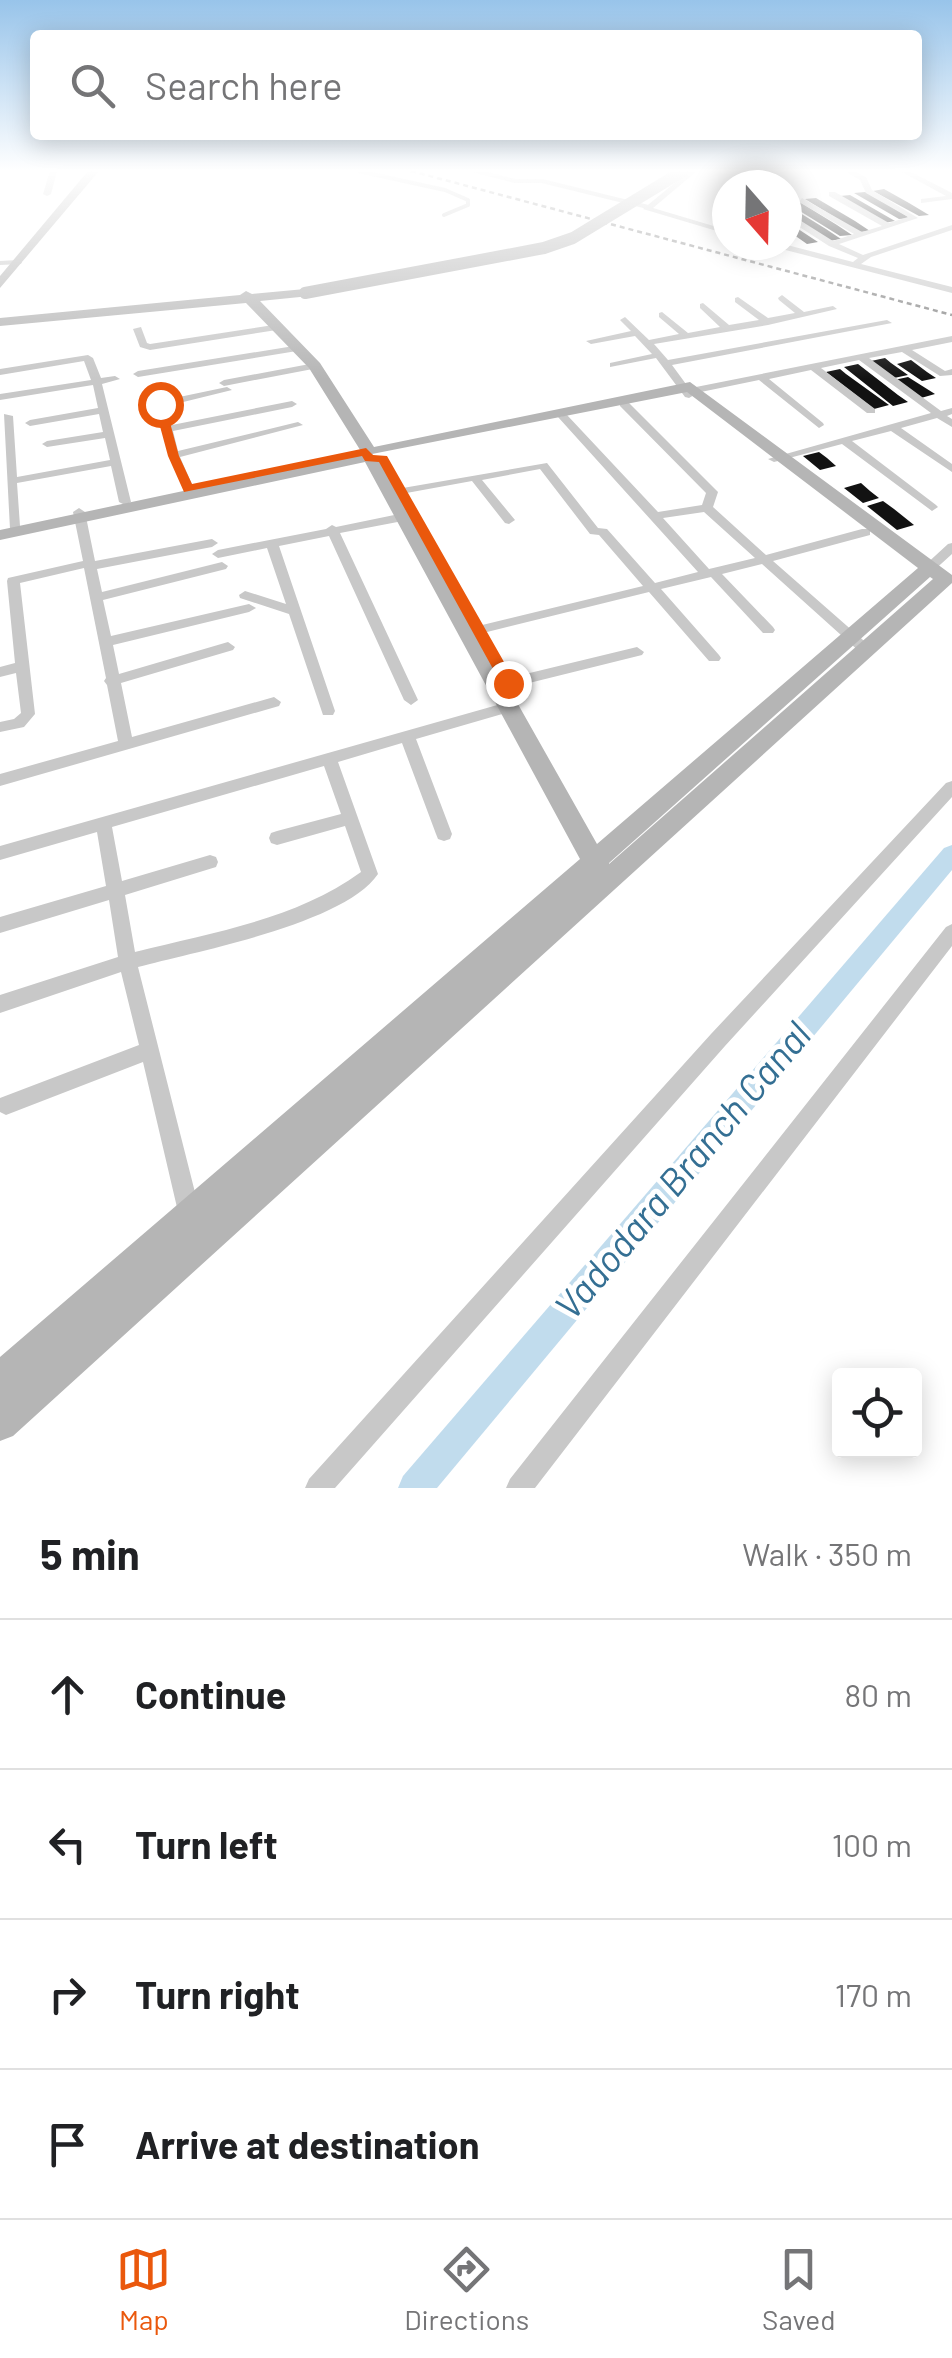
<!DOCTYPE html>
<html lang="en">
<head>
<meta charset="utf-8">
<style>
  body { margin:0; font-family:Barlow,sans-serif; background:#f6f6f6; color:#202124 }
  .controls { position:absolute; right:30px; bottom:30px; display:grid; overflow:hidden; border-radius:10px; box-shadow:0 5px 25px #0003 }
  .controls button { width:90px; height:90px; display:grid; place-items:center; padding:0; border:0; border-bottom:2px solid #e0e0e0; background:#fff; color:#202124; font:50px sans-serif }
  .compass { position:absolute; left:712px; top:170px; width:90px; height:90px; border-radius:50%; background:#fff; box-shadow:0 5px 25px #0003; rotate:160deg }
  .stop { position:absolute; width:30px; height:30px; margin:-22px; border:8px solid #ea580c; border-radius:50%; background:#fff }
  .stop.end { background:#ea580c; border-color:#fff; box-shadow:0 2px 10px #0008 }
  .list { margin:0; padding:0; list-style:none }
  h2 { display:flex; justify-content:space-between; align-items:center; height:130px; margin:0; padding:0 40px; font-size:42px }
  h2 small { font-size:32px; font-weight:400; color:#757577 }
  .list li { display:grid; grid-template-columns:65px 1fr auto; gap:30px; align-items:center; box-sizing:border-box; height:150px; padding:0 40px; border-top:2px solid #e0e0e0 }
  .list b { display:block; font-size:38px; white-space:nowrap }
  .list em { font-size:32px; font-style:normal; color:#757577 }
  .icon { flex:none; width:55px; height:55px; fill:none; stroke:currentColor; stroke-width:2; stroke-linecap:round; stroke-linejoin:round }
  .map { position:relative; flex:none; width:952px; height:1488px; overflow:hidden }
  .search { position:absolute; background:#fff; box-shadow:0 5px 25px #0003; left:30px; right:30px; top:30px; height:110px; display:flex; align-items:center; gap:25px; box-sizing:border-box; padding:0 35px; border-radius:10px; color:#757577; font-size:38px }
  .sheet { height:730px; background:#fff }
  nav { display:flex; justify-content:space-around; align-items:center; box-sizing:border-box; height:140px; border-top:2px solid #e0e0e0; background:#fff; font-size:28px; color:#757577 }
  nav a { display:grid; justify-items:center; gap:5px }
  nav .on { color:#ea580c }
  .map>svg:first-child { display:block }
</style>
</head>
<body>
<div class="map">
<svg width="952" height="1488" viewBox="0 0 952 1488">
  <rect width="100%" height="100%" fill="#fff"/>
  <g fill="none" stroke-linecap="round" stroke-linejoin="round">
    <!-- canal -->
    <path fill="#c1dced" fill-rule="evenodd" d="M952,845V870L437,1488H398L403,1476L944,848Z"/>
  </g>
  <!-- building -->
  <path fill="#121212" d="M884,189L909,203L929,215L919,216L873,191Z
    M865,192L890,206L910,218L899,219L854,193Z
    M850,195L895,221L884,223L840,196Z
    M816,198L855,221L870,231L859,232L805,199Z
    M798,201L837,225L852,235L840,236L787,203Z
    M787,205L826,229L841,239L829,241L787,214Z
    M787,223H789L818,242L807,244L787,230Z
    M885,358L891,363L908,375L894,378L871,361Z
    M911,360L927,372L936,378L922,381L897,364Z
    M858,364L898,395L908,402L893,406L844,367Z
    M840,369L846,374L889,405L874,409L826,372Z
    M908,377L935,394L921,398L894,380Z
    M819,452L827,458L836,466L820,470L803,456Z
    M861,483L870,491L879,498L863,503L844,488Z
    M883,501L894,509L914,525L897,530L867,506Z"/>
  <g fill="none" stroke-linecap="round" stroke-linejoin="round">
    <!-- lane -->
    <path stroke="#c8c8c8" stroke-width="4" d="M358,171L445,190L468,200V205L444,215
      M476,171L515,181H542L648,207"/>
    <!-- street -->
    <path fill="#c8c8c8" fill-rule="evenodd" d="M50,171H57L51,194L47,196L43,194Z
      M689,171H697L653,208L727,230V234L643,209Z
      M845,171H854L866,177L872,190L918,218L839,244L863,255L952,225V230L871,257L861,264L952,287V293L774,247L773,245H787L853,262L858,258L829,246L787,219V214H790L833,241L854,234L799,202L802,198L862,232L882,226L829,196V192H835L889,223L908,217L866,193L860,180Z
      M900,171H909L952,193V199L921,203V199L946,196Z
      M18,260L22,262L21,264L0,265V261Z
      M782,295L804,312L833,306L837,309L768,325L654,344L668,360L887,320L892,323L672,365L694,395L689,398L685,397L656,358L610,367V363L652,354L635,336L591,344L586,341L631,331L620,320L625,317L649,340L679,334L659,317V313L662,312L688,333L720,327L700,308V304L703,303L729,325L759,320L735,302V298L738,297L768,318L795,313L779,300L778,298Z
      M280,324L283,325V329L150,350L140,347L133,329L141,327L147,343L150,344Z
      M952,336V342L912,350L945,371L952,369V375L940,376L902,352L869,358L941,411L952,408V414L947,416L952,419V427L937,418L901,428L952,464V472L891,431L852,441L936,505L938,507L932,511L842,444L774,462L768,459L931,413L859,360L821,368L875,409V413H867L811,370L769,379L823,423L824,425L819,428L759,380L696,393L691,390L696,387Z
      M300,345L303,346V350L138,377L133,374L138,371Z
      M88,355L93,358L101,378L115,376L120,379L102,384L131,502L125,505L119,502L111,466L17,483L20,526L14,530L10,529L4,414L13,416L17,477L110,460L105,438L47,447L42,444L47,441L103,432L99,414L30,426L25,423L30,420L98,408L93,385L0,400V394L91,380L84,361L0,375V369Z
      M315,363L320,366L318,368L224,386L219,383L224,380Z
      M157,385L162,388L165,400L227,387L232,390L167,406L172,425L292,401L297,404L292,407L173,431L178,451L298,422L303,425L180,457L194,489L192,491H184L169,455L152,388Z
      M620,402H628L718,492L713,507L766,555L862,529H870V535L773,561L871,647L873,650L871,653H861L762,564L722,574L773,627L775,630L773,633H763L711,577L661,589L719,655L721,658L719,661H709L649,592L479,634L474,633L472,630L474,627L643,586L599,535L590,534L540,469L482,480L515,520L509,524L505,523L472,481L401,494L397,493V489L547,463L598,528L607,529L655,583L698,572L558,417L567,415L658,512L702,505L706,493L620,406ZM704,512L755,558L709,569L663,518Z
      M79,508L85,512L95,561L212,539L218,543L212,547L97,569L102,592L222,562L228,566L226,569L103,600L111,636L249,604L256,608L249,612L113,645L119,674L228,642L235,647L233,650L121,683L132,737L274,697L281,702L279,706L0,786V774L118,741L107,685L104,681L106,678L84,568L20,583L35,714L24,727L0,732V722L14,719L21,713L16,673L0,677V667L15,663L7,581L8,578L83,561L73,512Z
      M404,513L410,517L408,520L340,533L418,700L411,705L404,700L329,536L279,546L335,711L333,715H323L289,614L240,598L239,595L245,591L286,604L267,548L218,558L212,554L218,550L326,529L332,525L336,527Z
      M952,543V554L931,573H923V567L948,544Z
      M637,647L644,652L642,655L497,691L490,686L497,681Z
      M508,702L513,703L515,707L513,711L416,739L452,834L450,839L444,841L438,839L436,834L402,743L338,762L378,874C344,924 197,951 138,967L201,1216L198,1224L190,1227L182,1224L179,1216L143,1062L6,1115L0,1112V1098L139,1045L121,972L0,1013V995L118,957L109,900L0,933V917L106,886L97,832L0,860V846ZM324,766L341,814L277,831L271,833L269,838L271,843L277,845L345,826L361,872C295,920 213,932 135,952L125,895L216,867L218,862L216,857L210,855L122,881L112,827Z
      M952,781V797L725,1046L335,1488H305L309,1479L711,1034L946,783Z
      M952,924V946L535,1488H506L510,1479L946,927Z"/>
    <!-- secondary -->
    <path fill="#b5b5b5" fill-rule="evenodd" d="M88,171H99L0,288V276Z
      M305,289L312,293L310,296L260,301L320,363L374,447L690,382L952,575V583L13,1436L0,1441V1357L580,859L365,462L0,540V530L362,453L309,368L246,303L0,326V318L240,295L246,291L252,294ZM687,392L918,568L597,844L380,460L372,454ZM930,577L933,579L609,864V863Z"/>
    <!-- rail -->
    <path stroke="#808080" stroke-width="2.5" stroke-dasharray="5 4" stroke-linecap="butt" d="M411,171L952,315"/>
    <!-- secondary-bridge -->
    <path stroke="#b5b5b5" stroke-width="12" d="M305,293L544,248L573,238L683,171"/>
  </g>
  <!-- sky -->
  <linearGradient id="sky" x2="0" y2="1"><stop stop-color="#98c4ea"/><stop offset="0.45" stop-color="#fff"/><stop offset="1" stop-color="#fff" stop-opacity="0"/></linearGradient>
  <rect width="952" height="379" fill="url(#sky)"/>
  <!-- route -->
  <path fill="#ea580c" d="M160,401L165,404L179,456L192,484L366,448L373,455L387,456L516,683L513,687H503L379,462L365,461L362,456L184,492L168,456L154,404Z"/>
  <g text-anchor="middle" stroke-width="10" stroke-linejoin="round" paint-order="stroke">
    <!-- near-water labels -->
    <g font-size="38" font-style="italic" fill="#346f93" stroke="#fff">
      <text transform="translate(683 1171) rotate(-50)" y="13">Vadodara Branch Canal</text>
    </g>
  </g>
</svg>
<div class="controls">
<button><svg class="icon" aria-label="locate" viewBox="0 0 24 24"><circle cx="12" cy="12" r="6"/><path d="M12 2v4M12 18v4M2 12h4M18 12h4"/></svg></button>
</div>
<svg class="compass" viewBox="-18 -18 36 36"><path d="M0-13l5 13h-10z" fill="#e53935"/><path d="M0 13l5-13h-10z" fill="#757577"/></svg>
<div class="stop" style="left:160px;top:404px"></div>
<div class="stop end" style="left:508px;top:683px"></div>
<div class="search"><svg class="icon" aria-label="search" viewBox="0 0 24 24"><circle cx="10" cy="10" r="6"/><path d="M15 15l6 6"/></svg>Search here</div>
</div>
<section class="sheet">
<h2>5 min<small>Walk · 350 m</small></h2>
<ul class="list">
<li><svg class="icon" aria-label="ahead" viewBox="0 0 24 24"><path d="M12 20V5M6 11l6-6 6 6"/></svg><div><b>Continue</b></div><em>80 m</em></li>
<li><svg class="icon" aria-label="left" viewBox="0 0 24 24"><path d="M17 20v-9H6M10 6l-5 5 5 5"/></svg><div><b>Turn left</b></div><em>100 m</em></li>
<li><svg class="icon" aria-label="right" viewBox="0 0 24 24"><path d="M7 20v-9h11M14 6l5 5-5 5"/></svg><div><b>Turn right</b></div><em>170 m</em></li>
<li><svg class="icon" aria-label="arrive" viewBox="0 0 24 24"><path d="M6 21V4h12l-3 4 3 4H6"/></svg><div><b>Arrive at destination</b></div></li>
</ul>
</section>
<nav>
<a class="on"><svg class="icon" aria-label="map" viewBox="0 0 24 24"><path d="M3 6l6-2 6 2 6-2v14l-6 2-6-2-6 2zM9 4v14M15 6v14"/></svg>Map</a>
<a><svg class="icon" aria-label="directions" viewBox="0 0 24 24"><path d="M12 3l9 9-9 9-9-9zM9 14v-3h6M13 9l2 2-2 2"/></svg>Directions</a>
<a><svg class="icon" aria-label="saved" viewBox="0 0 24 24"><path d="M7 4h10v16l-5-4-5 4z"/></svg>Saved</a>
</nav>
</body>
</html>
